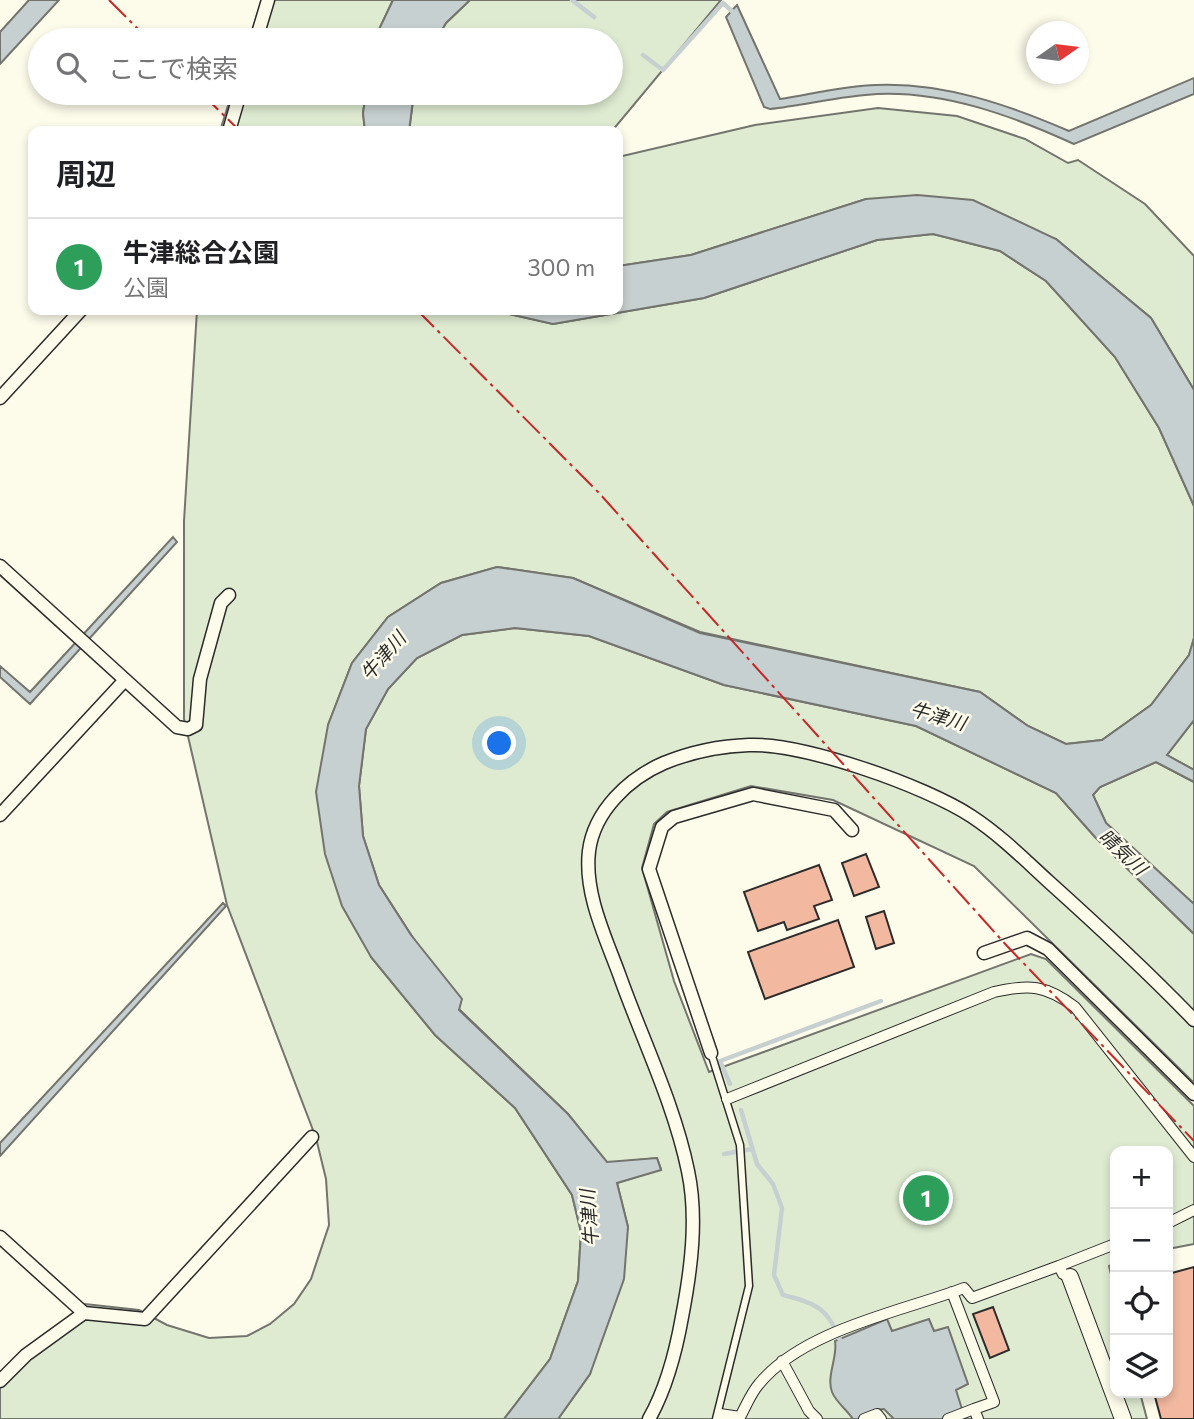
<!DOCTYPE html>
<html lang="ja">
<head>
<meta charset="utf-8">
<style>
  body { margin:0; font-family:Commissioner,"Noto Sans JP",sans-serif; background:#f2f2f2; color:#202124 }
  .controls { position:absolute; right:21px; bottom:21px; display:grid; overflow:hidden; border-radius:14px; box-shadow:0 4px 10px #0003 }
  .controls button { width:63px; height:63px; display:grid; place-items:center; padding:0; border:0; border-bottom:2px solid #e0e0e0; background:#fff; color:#202124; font:35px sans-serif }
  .compass { position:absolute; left:1026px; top:21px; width:63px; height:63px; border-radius:50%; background:#fff; box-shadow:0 4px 10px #0003; rotate:76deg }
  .you { position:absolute; left:500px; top:744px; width:24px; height:24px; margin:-18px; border:5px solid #fff; border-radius:50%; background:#1a73e8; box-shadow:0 0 0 10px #1a73e833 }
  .badge { display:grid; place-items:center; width:46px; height:46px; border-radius:50%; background:#c62828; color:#fff; font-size:23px; font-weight:700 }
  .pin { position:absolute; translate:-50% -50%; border:4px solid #fff; box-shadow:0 2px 7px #0006 }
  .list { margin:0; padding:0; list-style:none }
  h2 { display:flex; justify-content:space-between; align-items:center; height:91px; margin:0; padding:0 28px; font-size:30px }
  h2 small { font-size:23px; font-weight:400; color:#757577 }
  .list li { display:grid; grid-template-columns:46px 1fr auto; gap:21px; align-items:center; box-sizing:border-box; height:98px; padding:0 28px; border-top:2px solid #e0e0e0 }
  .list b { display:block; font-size:26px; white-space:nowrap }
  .list p { margin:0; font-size:23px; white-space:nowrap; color:#757577 }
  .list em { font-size:23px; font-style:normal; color:#757577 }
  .icon { flex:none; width:38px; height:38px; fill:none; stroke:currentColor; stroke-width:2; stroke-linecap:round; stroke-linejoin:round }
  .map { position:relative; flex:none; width:1194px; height:1419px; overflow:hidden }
  .search { position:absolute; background:#fff; box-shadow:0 4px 10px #0003; left:28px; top:28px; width:595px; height:77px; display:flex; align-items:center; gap:18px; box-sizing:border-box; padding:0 24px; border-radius:38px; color:#757577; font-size:26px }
  .panel { position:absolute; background:#fff; box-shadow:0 4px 10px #0003; left:28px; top:126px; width:595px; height:189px; border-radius:14px }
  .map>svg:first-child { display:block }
</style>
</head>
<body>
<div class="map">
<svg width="1194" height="1419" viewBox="0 0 1194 1419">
  <rect width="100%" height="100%" fill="#fdfbea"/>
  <!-- green -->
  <path fill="#deebd1" stroke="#74746e" stroke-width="2" d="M262,0H393L374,40H249Z
    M470,0H721L612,131H409L414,93H611V40H436L446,23Z
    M232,93H366L363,113L365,131H220Z
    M878,108L957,116L1025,139L1068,163L1078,160L1145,204L1194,256V390L1151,318L1056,239L866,199L691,255L618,266V157L755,125Z
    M933,234L1000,251L1046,281L1115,357L1159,428L1194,506V638L1189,655L1151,705L1102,740L1066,744L1028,726L980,692L700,632L573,578L497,567L441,583L388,617L352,663L328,725L371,957L435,1035L515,1108L572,1195L581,1232L578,1281L550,1359L504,1419H0V1375L18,1356L85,1304L139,1310L167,1325L209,1338L247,1336L270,1324L294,1304L311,1279L329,1225L326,1179L316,1138L227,905L184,719V521L197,310H492L553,324L704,298L877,240Z
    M515,628L589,636L724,685L916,726L1056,793L1095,837L1194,934V1083L974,866L833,800L751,786L667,812L654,824L642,868L674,981L709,1072L1031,954L1046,959L1194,1106V1244L1168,1249V1151H1115V1263L1109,1266L1115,1291V1393H1140L1147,1419H558L590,1374L628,1227L617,1183L661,1169L657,1158L607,1163L568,1114L459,1009L379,885L363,836L359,786L366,729L388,689L417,658L462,635Z
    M1194,720V770L1167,755Z
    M1156,762L1194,782V904L1106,823L1093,795L1100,787Z"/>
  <!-- water -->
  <path fill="#c7d0d0" stroke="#74746e" stroke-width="2" d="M29,0H59L0,64V32Z
    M393,0H470L446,23L436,40H374Z
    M737,5L780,99C812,94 844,86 876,85C943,82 1009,105 1069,131L1194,78V94L1074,144C1013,116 945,91 877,94C841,96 805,105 770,109L764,107L726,17Z
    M366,93H414L409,131H365L363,113Z
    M917,195L973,200L1056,239L1151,318L1194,390V506L1159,428L1115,357L1046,281L1000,251L933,234L877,240L704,298L553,324L492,310H618V266L691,255L866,199Z
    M173,537L177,542L30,704L0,677V666L30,692Z
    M497,567L573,578L700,633L980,692L1028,726L1066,744L1102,740L1151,705L1189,655L1194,638V720L1167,755L1194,770V782L1156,762L1100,787L1093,795L1106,823L1194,904V934L1095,837L1056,793L916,726L724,685L589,636L515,628L462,635L417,658L388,689L366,729L359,786L363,836L379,885L411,935L462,999L459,1010L568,1114L607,1162L657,1158L661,1170L617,1183L628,1227L624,1279L590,1374L558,1419H504L550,1359L578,1281L581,1232L572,1195L515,1108L435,1035L371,957L342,906L325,854L316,792L328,725L352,663L388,617L441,583Z
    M223,903L226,906L0,1156V1143Z
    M887,1319L892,1331L929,1319L934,1331L948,1327L968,1384L956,1390L962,1409L956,1419H894L884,1409L874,1410L873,1419H853C847,1410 836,1402 832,1392C826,1376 838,1357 835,1341Z"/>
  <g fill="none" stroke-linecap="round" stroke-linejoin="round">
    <!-- stream -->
    <path stroke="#c7d0d0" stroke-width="4.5" d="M572,0L594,17
      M643,55L663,70L723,3L734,13
      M730,1084L720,1061L881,1001
      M741,1110L757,1164L773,1184L782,1208L774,1275L783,1295C817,1303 829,1309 841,1343
      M724,1154L752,1149"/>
  </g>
  <!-- building -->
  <path fill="#f2b8a0" stroke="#2b2b2b" stroke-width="2" d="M866,854L879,887L854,896L842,863Z
    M819,865L832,900L814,906L819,919L787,930L784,922L758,931L744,892Z
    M884,911L894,943L876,949L866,917Z
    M838,920L854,967L765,999L748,952Z
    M1194,1267V1419H1161L1154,1393H1168V1274Z
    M993,1307L1009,1350L990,1358L973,1314Z"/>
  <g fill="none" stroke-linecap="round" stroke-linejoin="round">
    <!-- service casing -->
    <g stroke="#2b2b2b" stroke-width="9">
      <path id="service" d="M711,1053L740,1145L749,1286L716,1419"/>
    </g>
    <!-- pedestrian casing -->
    <g stroke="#2b2b2b" stroke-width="12">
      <path id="pedestrian" d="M727,1099L994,992C1029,984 1046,985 1075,1007L1194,1157
        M1168,1223L1194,1210
        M1059,1266L1115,1244
        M952,1292L994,1402L974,1409L978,1419
        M782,1361L809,1411L817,1419
        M720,1414L740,1417C746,1406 751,1393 759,1384C803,1330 900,1312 964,1288L972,1298L1059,1266L1063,1274L1070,1277
        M864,1419L877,1414L881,1419
        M948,1419L974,1409"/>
    </g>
    <!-- minor casing -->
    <g stroke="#2b2b2b" stroke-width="15">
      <path id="minor" d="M256,40L268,0
        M229,131L240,93
        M0,398L81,310
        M0,566L177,727L188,729L196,725L200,679L221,603L229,595
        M0,815L124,681
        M984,953L1027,938L1048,949L1194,1094
        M711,1053L649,869L662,827L674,817L753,794L834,810L852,830
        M0,1237L84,1313L145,1319L312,1137
        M0,1381L26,1355L84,1313
        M649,1419C666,1389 676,1351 682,1317C691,1270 698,1218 688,1171C674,1103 642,1039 619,974C605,936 584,893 589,851C594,811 629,778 664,763C691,752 720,746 749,745C804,743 925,786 971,816C1000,835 1023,858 1048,881C1098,926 1147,971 1194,1020"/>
    </g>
    <!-- tertiary casing -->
    <g stroke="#2b2b2b" stroke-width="18">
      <path id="tertiary" d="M1070,1277L1123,1419"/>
    </g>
    <!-- service -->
    <use href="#service" stroke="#fdfbea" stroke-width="6"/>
    <!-- pedestrian -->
    <use href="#pedestrian" stroke="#fdfbea" stroke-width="10"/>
    <!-- minor -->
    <use href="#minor" stroke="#fdfbea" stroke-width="12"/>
    <!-- tertiary -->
    <use href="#tertiary" stroke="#fdfbea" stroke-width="16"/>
    <!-- power -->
    <path stroke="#c62828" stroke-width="2" stroke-dasharray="24 5 3.5 5" stroke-linecap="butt" d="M109,0L149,40
      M201,93L240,131
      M417,310L599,493L1007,946L1194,1141"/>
  </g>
  <g text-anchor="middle" stroke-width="5" stroke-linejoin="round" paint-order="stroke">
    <!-- water labels -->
    <g font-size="19" font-style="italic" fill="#2b2b2b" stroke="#fdfbea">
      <text transform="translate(383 656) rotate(-49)" y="7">牛津川</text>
      <text transform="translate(938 716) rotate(16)" y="7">牛津川</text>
      <text transform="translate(1123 852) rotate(43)" y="7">晴気川</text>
      <text transform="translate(589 1218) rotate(-94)" y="7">牛津川</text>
    </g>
  </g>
</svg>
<div class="controls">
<button>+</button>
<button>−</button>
<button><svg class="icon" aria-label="locate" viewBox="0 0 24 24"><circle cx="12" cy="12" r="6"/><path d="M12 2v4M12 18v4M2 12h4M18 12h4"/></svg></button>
<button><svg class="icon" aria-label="layers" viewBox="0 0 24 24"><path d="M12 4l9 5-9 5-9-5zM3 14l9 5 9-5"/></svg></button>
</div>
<svg class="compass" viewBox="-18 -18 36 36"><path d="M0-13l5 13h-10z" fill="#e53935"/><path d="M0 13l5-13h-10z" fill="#757577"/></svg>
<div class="you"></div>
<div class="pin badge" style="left:926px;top:1198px;background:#2e9e5b">1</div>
<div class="search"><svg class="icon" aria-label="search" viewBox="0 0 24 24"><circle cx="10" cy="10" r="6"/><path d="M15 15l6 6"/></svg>ここで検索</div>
<section class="panel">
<h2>周辺<small></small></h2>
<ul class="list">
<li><span class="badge" style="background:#2e9e5b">1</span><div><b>牛津総合公園</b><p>公園</p></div><em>300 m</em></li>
</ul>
</section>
</div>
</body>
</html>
